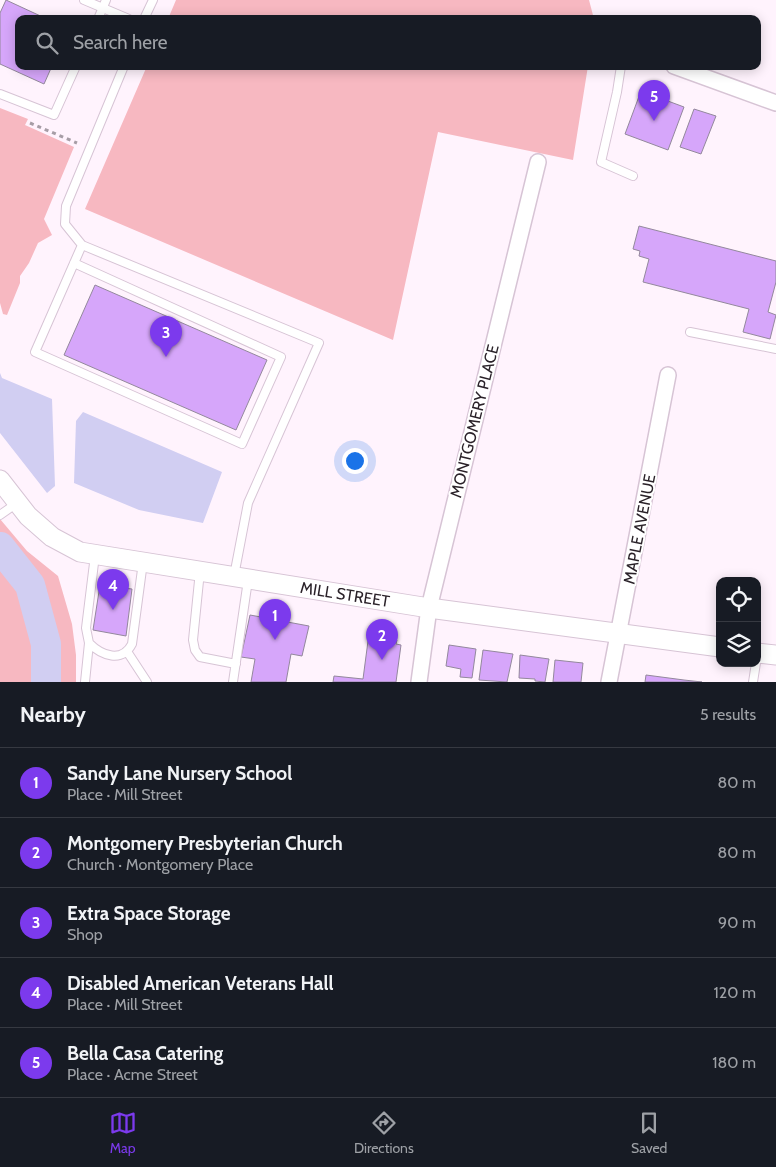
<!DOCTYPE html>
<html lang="en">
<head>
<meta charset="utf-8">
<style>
  body { margin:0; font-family:Cabin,sans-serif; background:#242831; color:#f1f3f6 }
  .controls { position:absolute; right:15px; bottom:15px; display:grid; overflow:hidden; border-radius:10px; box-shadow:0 2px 12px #0003 }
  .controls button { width:45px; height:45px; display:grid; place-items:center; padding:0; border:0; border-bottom:1px solid #363941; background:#171b24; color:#f1f3f6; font:25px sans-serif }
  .you { position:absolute; left:354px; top:460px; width:18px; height:18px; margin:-12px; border:4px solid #fff; border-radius:50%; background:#1a73e8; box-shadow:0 0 0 8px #1a73e833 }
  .badge { display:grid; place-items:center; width:32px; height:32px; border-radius:50%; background:#7c3aed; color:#fff; font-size:16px; font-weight:700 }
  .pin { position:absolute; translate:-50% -41px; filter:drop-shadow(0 1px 2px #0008) }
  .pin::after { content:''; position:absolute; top:26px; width:18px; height:15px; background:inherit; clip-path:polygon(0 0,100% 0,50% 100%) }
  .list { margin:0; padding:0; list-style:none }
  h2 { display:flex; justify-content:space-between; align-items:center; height:65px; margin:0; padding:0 20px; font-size:21px }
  h2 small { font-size:16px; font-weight:400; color:#9ea1a6 }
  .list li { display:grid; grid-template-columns:32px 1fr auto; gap:15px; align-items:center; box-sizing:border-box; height:70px; padding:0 20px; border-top:1px solid #363941 }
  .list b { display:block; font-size:19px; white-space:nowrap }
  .list p { margin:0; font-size:16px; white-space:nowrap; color:#9ea1a6 }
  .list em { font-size:16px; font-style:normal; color:#9ea1a6 }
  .icon { flex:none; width:28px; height:28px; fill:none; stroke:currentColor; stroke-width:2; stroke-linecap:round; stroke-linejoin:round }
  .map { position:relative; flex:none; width:776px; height:682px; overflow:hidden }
  .search { position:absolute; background:#171b24; box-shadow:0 2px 12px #0003; left:15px; right:15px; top:15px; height:55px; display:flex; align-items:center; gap:12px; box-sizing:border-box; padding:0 18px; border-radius:10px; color:#9ea1a6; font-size:19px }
  .sheet { height:415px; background:#171b24 }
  nav { display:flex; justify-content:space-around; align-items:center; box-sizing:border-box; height:70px; border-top:1px solid #363941; background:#171b24; font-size:14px; color:#9ea1a6 }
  nav a { display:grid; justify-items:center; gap:2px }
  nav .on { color:#7c3aed }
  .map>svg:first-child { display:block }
</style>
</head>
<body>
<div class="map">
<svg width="776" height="682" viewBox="0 0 776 682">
  <rect width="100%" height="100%" fill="#fff3fd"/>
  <!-- green -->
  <path fill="#f7b8c1" d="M176,0H589L594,19H168Z
    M147,66H588L573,160L438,132L393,340L85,209Z
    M0,108L28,119L25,125L74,147L44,219L52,235L38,243L29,263L20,276V283L7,315L3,314L0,303Z
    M0,519L27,551L58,576L72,624L76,655V682H0Z"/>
  <!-- water -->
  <path fill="#d1cef2" d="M0,373L2,378L52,399L55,486L47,493L0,433Z
    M83,412L222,472L203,523L139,510L74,483L76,421Z"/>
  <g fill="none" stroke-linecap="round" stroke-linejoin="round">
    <!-- river -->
    <path stroke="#d1cef2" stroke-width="30" d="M0,547L30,585L46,644V682"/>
  </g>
  <!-- building -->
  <path fill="#d6a6fa" stroke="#93889c" d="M6,0L47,19H19V66H52L44,84L0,64V13Z
    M641,91L684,107L668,150L625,134Z
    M694,109L716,116L701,154L680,147Z
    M639,226L776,261V282L768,312L776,315L770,339L743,332L749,309L643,282L649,259L639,256L640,251L633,249Z
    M95,285L267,360L236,430L64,355Z
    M100,585L132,589L126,636L93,630Z
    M250,615L309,626L302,656L291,654L286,682H251L255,659L241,657Z
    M378,633L393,635V639L397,640L396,644L401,645L396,682H333L334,676L363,679L368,641H373L374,637L377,638Z
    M449,645L476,649L472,678L460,677L461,669L446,666Z
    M483,650L513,654L507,682L479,680Z
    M520,655L549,659L545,682L535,681V679L519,678Z
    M555,660L583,663L581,682H553Z
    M646,675L684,680L702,682H645Z"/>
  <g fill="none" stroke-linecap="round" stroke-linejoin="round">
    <!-- service casing -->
    <g stroke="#d7c4d5" stroke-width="10">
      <path id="service" d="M84,0L129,19
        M98,19L106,0
        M144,19L153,0
        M124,66L66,206L65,224L82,245L319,343L248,503L234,576
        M621,66L617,92L601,162L633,176
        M0,94L54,115L76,66
        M74,263L281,357L242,444L35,352L82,245
        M690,332L776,349
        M0,515L17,503
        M95,555L86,628L89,643C102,656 122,663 132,644L143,562
        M200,571L193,640L195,650L200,657L236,664
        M128,653L147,682
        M85,682L89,643
        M233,682L248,580
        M753,682L756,663"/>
    </g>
    <!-- minor casing -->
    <g stroke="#d7c4d5" stroke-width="18">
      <path id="minor" d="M674,66L776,103
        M419,682L429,608L538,162
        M609,682L668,375"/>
    </g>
    <!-- tertiary casing -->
    <g stroke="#d7c4d5" stroke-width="21">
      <path id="tertiary" d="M0,480L28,516L52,537L80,552L429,608L720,647
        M757,653L776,655"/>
    </g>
    <!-- path -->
    <path stroke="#a79da6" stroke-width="3" stroke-dasharray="4 4" stroke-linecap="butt" d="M30,123L77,143"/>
    <!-- service -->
    <use href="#service" stroke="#fff" stroke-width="8"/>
    <!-- minor -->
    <use href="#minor" stroke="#fff" stroke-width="15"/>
    <!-- tertiary -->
    <use href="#tertiary" stroke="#fff" stroke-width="19"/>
  </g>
  <g text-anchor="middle" stroke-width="4" stroke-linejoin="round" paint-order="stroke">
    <!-- street labels -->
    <g font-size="16" fill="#2a2229" stroke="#fff">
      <text transform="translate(474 421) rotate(-76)" y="6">MONTGOMERY PLACE</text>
      <text transform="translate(639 529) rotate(-79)" y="6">MAPLE AVENUE</text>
      <text transform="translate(345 594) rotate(9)" y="6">MILL STREET</text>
    </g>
  </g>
</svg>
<div class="controls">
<button><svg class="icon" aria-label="locate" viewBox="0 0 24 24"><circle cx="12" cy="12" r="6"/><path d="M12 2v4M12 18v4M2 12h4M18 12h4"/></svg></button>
<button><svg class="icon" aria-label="layers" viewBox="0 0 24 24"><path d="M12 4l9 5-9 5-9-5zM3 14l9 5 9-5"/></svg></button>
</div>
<div class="you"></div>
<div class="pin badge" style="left:275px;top:640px">1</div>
<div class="pin badge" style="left:382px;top:660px">2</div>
<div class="pin badge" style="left:166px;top:357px">3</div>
<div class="pin badge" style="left:113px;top:610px">4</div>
<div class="pin badge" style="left:654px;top:121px">5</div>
<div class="search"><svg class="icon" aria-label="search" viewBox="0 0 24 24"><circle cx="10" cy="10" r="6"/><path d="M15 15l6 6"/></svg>Search here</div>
</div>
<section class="sheet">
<h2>Nearby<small>5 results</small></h2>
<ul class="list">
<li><span class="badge">1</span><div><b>Sandy Lane Nursery School</b><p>Place · Mill Street</p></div><em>80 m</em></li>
<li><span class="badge">2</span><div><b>Montgomery Presbyterian Church</b><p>Church · Montgomery Place</p></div><em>80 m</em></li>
<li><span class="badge">3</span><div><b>Extra Space Storage</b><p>Shop</p></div><em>90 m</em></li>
<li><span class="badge">4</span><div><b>Disabled American Veterans Hall</b><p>Place · Mill Street</p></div><em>120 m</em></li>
<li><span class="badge">5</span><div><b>Bella Casa Catering</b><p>Place · Acme Street</p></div><em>180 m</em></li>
</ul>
</section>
<nav>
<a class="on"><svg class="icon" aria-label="map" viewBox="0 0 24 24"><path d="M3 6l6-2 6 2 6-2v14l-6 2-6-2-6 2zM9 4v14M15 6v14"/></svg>Map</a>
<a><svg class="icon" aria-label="directions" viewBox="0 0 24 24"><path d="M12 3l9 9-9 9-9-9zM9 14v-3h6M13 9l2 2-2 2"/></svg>Directions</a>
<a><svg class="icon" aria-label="saved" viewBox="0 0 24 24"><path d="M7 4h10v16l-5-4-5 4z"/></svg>Saved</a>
</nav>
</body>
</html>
